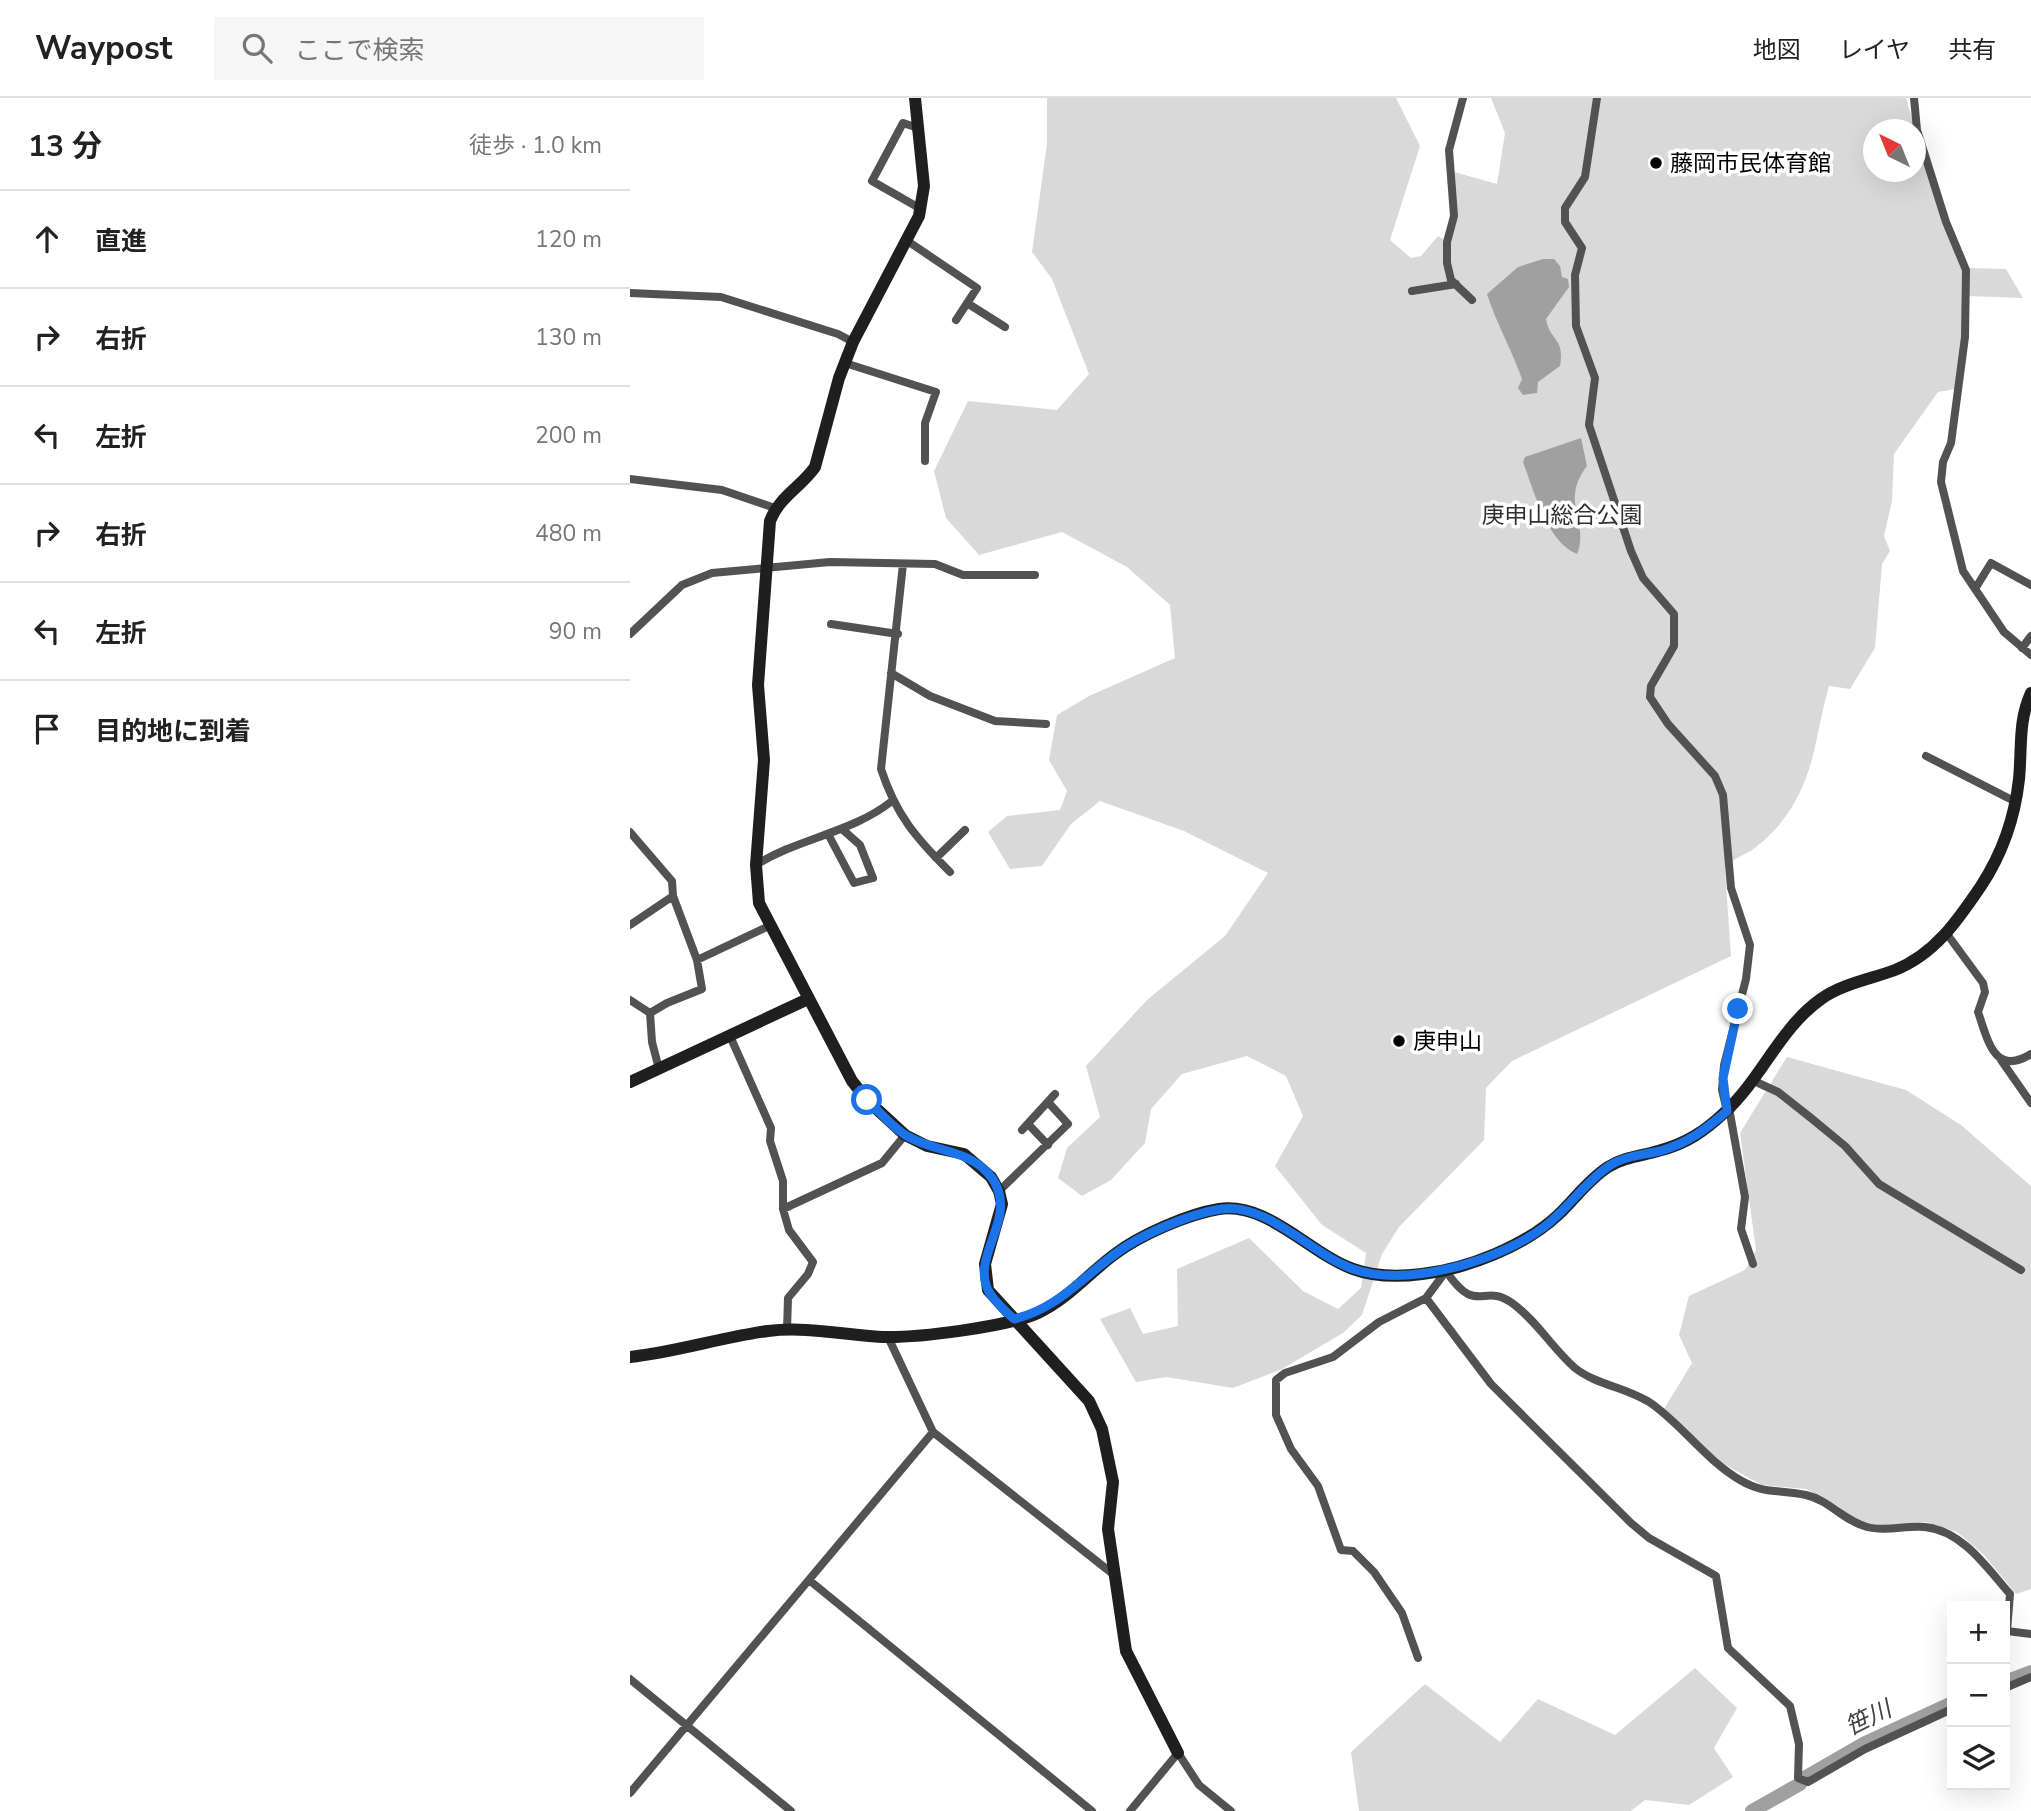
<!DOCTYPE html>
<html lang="ja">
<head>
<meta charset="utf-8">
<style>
  body { margin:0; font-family:"Nunito Sans","Noto Sans JP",sans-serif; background:#f6f6f6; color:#222 }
  .controls { position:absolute; right:21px; bottom:21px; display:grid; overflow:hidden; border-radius:0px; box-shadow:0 7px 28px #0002 }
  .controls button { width:63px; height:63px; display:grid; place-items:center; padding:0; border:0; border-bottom:2px solid #e0e0e0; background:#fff; color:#222; font:35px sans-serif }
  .compass { position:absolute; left:1233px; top:21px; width:63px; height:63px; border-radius:50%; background:#fff; box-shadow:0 7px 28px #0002; rotate:317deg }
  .stop { position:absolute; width:21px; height:21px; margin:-16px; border:5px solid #1a73e8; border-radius:50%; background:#fff }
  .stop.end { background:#1a73e8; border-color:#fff; box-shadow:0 2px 7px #0008 }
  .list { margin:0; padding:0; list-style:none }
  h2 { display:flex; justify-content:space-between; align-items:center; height:91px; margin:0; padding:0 28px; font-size:30px }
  h2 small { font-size:23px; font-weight:400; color:#767676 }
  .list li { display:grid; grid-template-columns:46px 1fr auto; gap:21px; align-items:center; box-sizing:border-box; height:98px; padding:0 28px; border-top:2px solid #e0e0e0 }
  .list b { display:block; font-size:26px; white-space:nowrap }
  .list em { font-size:23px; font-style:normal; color:#767676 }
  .icon { flex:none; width:38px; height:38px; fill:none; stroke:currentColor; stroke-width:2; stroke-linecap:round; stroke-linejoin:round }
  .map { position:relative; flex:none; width:1401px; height:1713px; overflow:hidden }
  header { display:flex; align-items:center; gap:42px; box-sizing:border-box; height:98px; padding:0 35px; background:#fff; border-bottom:2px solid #e0e0e0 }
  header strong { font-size:33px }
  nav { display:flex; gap:38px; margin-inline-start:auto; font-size:24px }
  .search { width:490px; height:63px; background:#f6f6f6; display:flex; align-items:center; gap:18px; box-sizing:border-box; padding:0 24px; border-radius:0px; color:#767676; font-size:26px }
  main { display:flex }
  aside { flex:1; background:#fff }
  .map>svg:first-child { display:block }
</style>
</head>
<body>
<header>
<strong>Waypost</strong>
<div class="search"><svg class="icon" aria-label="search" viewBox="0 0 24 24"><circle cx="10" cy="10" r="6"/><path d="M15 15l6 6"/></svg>ここで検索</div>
<nav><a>地図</a><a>レイヤ</a><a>共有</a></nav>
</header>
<main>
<aside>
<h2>13 分<small>徒歩 · 1.0 km</small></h2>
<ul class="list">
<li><svg class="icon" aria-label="ahead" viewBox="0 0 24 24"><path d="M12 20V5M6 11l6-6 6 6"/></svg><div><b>直進</b></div><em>120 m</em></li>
<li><svg class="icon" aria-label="right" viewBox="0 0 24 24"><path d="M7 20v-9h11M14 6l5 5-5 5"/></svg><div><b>右折</b></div><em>130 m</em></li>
<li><svg class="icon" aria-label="left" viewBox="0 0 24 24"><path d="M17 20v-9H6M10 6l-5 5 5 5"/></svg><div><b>左折</b></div><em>200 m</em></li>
<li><svg class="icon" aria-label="right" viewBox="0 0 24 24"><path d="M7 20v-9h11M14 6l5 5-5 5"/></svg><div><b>右折</b></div><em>480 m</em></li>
<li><svg class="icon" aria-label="left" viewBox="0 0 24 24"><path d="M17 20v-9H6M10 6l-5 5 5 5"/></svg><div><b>左折</b></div><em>90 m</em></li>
<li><svg class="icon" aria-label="arrive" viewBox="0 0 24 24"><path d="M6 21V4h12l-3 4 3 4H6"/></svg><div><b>目的地に到着</b></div></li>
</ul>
</aside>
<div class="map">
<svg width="1401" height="1713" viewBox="0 0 1401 1713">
  <rect width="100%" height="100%" fill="#fff"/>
  <!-- green -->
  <path fill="#d9d9d9" d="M417,0H766L790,48L760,142L781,160L791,158L808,138L814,142L827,120L824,74L867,86L875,35L861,0H1276L1285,31L1244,32V74H1286V33L1334,173V233L1325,291L1308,294L1264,356L1262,403L1254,438L1260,453L1252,466L1245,550L1220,591L1199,588C1184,641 1186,680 1150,726C1143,734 1134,743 1126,749C1117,757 1101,760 1095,771L1101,858L882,963L856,990L854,1042L769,1129L752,1156L732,1217L713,1235L652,1271L603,1290L536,1279L506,1284L470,1221L500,1210L513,1236L548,1228L547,1171L619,1140L673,1193L708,1211L731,1190L736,1155L692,1127L645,1068L673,1018L656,978L617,958L552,976L521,1011L515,1045L481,1082L452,1098L428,1080L437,1050L470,1019L456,968L517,902L595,838L638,775L554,733L470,703L441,726L412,768L380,771L358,734L377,718L430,712L437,693L419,662L427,617L459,598L545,560L540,507L497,469L432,434L349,457L316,420L304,373L338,303L427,312L459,276L422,181L402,154L417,46Z
    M1338,170L1376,171L1393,200L1338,198Z
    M1157,959L1276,992L1331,1027L1401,1088V1491L1386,1496L1354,1457L1327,1434L1296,1424L1260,1428L1229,1426L1208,1408L1176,1391L1132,1387L1092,1365L1034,1311L1062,1265L1049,1237L1059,1198L1115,1172L1126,1152L1110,1035Z
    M1065,1570L1107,1610L1084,1650L1103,1679L1059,1707L1015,1702L1001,1713H729L721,1654L795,1586L870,1644L908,1601L985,1637Z"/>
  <!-- water -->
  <path fill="#a0a0a0" d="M913,161H924L930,168L932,179L938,181L939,189L916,221C920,244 935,239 930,268L908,284L907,295L893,297L888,290L892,281C881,250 867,227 857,196L888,169Z
    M951,340L957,368C929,404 960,425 947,456C917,444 904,393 893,364L895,359Z"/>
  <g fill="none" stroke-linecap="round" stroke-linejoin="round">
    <!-- river -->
    <path stroke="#a0a0a0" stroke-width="14" d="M1375,1584L1401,1574
      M1176,1679L1235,1645L1322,1605
      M1122,1713L1170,1686"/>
    <!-- street -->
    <path stroke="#525252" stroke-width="8" d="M833,0L819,52L824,118L817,144V165L821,182L842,202
      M967,0L955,79L935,110V124L952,150L945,177L946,228L965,280L959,327L1001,453L1013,480L1044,516V548L1021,588L1020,599L1038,626L1085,678L1093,697L1101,790L1120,847L1116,881L1094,967L1092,992L1097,1013
      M1284,0L1287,32L1316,124L1336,172L1335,239L1321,345L1313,364L1311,384L1333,473L1374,534L1401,557
      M288,30L273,25L242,83L291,111
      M276,142L347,190L326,222
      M782,193L826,186
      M0,195L91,199L208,236L223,244
      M337,205L375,229
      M215,265L306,294L295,325V363
      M0,381L92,392L145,410
      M273,466L251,671C266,717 286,740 320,774
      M1345,491L1361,465L1401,487
      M201,526L268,536
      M0,536L52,487L82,475L200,464L305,466L333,477H405
      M1392,550L1401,538
      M261,575L300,598L365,623L416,626
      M1296,658L1386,704
      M0,734L42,783L43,798L67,862L72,891L37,905L20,915
      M198,736L224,785L243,780L230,747L212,731
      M306,760L335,732
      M126,767C168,740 222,735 262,703
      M0,827L43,798
      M1317,836L1353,885L1355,894L1348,914C1358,942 1364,979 1401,956
      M67,862L139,828
      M0,902L20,915
      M20,915L22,944L29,971
      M100,938L141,1030L140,1043L153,1083V1111L159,1132L183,1164L178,1176L158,1200L157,1232
      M1371,962L1401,1005
      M1124,983L1148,994L1181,1020L1215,1048L1249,1086L1391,1172
      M1099,1010L1115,1099L1111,1131L1123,1166
      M399,1027L418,1047
      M392,1032L425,996
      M369,1093L438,1026L418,1004
      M153,1111L252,1065L275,1037
      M796,1200L861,1286L1001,1425L1019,1440L1086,1478L1098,1550L1160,1608L1169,1646L1168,1680L1178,1684L1235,1651L1322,1611
      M258,1239L303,1334L483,1476
      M179,1482L462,1713
      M788,1560L772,1515L744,1474L723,1453L711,1452L688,1388L661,1351L646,1317V1282L655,1275L703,1259L749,1224L796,1200L816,1173C847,1219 853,1184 882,1205C906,1222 923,1251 945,1270C966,1287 999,1290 1022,1306C1053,1328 1076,1362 1110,1382C1135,1397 1151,1391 1176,1397C1199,1402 1214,1423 1237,1429C1256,1434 1276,1427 1295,1429C1333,1433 1357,1470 1380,1496L1377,1533L1401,1536
      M0,1581L161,1713
      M1375,1590L1401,1579
      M0,1695L303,1334
      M500,1713L548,1655L569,1687L601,1713"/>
    <!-- secondary -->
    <path stroke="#1f1f1f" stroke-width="12" d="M285,0L294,88L289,118L223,244L209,280L185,369C171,389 149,399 140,423L128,587L134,662L126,767L129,805L222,983L237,1002L275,1037L297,1048L334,1056L361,1079L369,1093L372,1106L355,1166L358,1192L459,1303L472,1331L483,1384L478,1431L496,1553L548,1655
      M0,984L178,901
      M0,1259C47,1254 92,1239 138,1233C175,1228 215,1237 252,1239C287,1240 377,1229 408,1215C438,1201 459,1175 485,1156C510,1137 558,1116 589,1111C638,1104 679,1155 723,1171C745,1179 769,1179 792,1176C837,1171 895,1148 928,1117C945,1101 958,1082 978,1069C994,1059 1011,1058 1028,1053C1056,1046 1075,1033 1095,1014C1132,980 1150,930 1191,901C1212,886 1241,881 1265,872C1305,856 1328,822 1351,788C1372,756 1385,718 1389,681C1392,651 1388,623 1401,595"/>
  </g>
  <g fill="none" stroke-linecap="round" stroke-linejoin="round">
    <!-- route -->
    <path stroke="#1a73e8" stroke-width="9" d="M237,1002C250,1014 263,1030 277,1038C306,1055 341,1051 362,1080C390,1120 339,1158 359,1194C365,1204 375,1213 384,1221C426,1211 451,1181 485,1156C510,1137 559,1116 591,1111C637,1104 682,1157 723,1171C777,1190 869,1163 914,1129C938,1111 954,1085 979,1068C994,1058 1013,1057 1030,1053C1058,1045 1075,1032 1097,1013L1093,980L1108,911"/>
  </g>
  <!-- markers -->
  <g fill="#000" stroke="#fff" stroke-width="2.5">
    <circle cx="1026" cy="65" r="7"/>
    <circle cx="769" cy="943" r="7"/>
  </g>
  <g text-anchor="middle" stroke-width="7" stroke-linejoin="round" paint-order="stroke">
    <!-- poi labels -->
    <g font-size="23" fill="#000" stroke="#fff" text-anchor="start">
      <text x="1040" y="73">藤岡市民体育館</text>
      <text x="783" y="951">庚申山</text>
    </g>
    <!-- park labels -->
    <g font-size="23" fill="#303030" stroke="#fff">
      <text x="932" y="425">庚申山総合公園</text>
    </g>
    <!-- water labels -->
    <g font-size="24" font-style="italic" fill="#414141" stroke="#fff">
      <text transform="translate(1238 1620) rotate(-26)" y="8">笹川</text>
    </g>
  </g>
</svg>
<div class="controls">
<button>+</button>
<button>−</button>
<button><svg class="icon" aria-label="layers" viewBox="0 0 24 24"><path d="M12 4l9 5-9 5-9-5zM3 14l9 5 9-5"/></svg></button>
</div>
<svg class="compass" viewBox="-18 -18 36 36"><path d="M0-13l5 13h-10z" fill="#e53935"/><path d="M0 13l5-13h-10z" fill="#767676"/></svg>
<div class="stop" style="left:237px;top:1002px"></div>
<div class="stop end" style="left:1108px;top:911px"></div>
</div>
</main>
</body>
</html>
